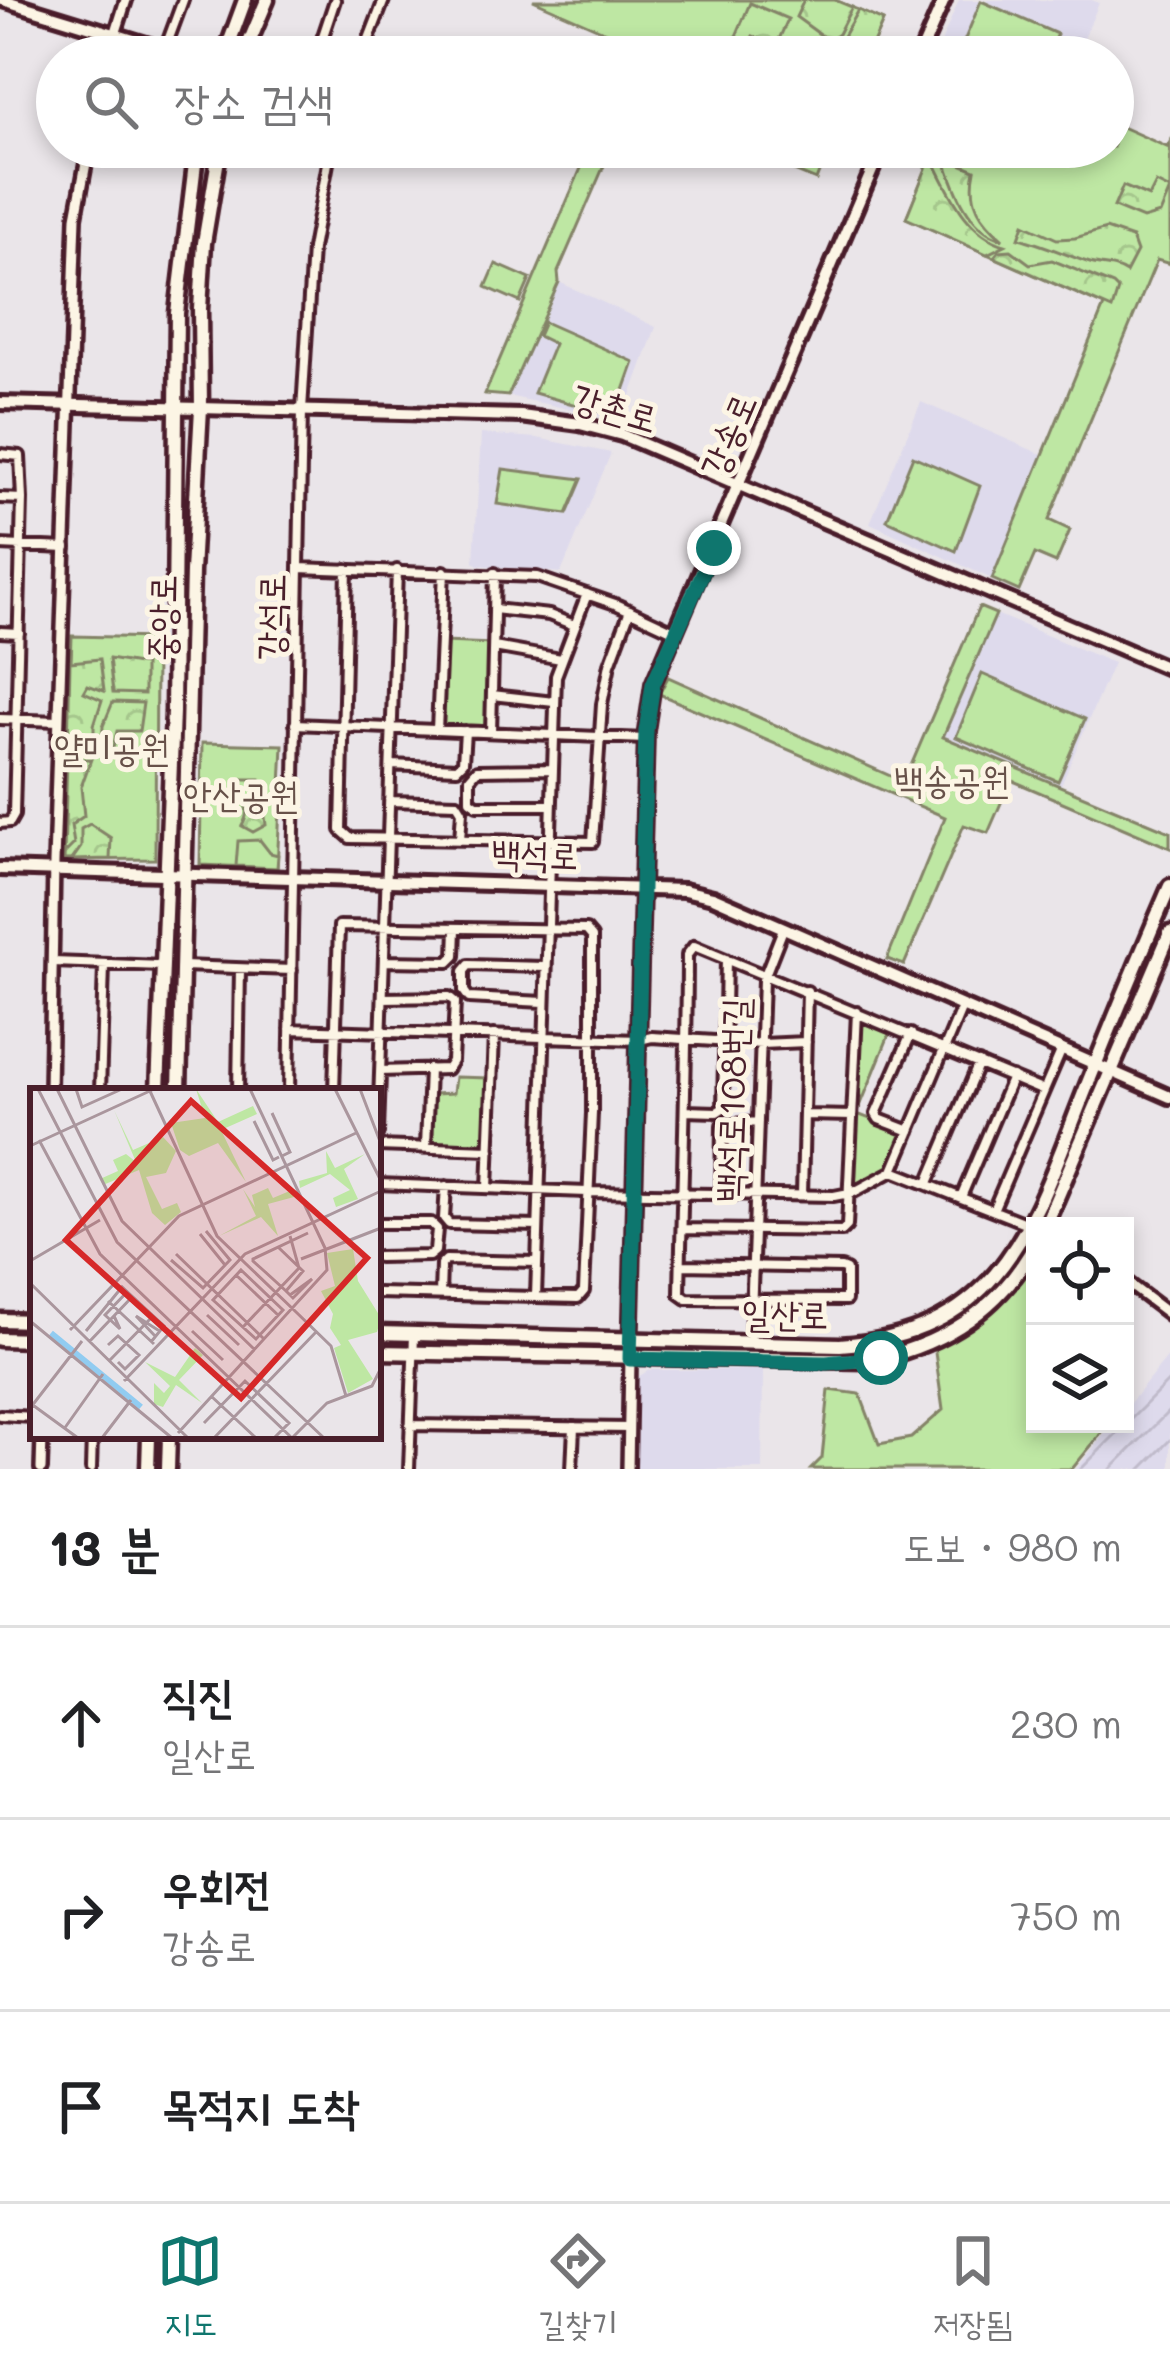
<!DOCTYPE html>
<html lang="ko">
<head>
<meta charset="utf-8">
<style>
  body { margin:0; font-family:Mali,"Poor Story",sans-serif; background:#f6f6f6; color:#202124 }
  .controls { position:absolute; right:36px; bottom:36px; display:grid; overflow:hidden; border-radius:0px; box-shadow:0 6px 18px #0003 }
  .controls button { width:108px; height:108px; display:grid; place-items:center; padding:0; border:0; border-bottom:3px solid #e0e0e0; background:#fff; color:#202124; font:60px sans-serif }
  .stop { position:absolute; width:36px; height:36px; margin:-27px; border:9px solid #0f766e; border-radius:50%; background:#fff }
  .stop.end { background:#0f766e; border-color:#fff; box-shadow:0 3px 12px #0008 }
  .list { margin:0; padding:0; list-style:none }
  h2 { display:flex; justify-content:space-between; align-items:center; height:156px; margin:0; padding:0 48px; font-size:51px }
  h2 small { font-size:39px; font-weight:400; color:#757577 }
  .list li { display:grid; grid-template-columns:78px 1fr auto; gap:36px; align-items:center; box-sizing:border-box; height:192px; padding:0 48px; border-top:3px solid #e0e0e0 }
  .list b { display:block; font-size:45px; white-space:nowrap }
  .list p { margin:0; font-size:39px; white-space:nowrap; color:#757577 }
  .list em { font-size:39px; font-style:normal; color:#757577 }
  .icon { flex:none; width:66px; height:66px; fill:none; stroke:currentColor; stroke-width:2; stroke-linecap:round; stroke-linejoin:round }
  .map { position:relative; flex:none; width:1170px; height:1469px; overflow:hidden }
  .search { position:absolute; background:#fff; box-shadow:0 6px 18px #0003; left:36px; right:36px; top:36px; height:132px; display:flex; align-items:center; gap:30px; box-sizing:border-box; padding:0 42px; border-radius:66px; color:#757577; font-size:45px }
  .sheet { height:732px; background:#fff }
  nav { display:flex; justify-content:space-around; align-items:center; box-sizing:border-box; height:168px; border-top:3px solid #e0e0e0; background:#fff; font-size:33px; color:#757577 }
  nav a { display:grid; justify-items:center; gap:6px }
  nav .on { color:#0f766e }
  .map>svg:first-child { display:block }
</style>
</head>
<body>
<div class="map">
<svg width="1170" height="1469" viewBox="0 0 1170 1469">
  <defs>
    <pattern id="industrial-furrows" width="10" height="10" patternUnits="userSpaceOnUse" patternTransform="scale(3)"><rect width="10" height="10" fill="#dedaec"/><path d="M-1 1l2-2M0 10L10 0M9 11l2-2" fill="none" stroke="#c0bbcb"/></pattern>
    <pattern id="forest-crowns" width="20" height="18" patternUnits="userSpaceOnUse" patternTransform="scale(3)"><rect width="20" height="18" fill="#bee7a3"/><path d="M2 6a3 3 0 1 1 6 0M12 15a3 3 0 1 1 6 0" fill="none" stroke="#a5c68c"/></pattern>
  </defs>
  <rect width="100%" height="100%" fill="#eae5e9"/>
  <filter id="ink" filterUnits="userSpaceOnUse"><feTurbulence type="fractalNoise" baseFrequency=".00833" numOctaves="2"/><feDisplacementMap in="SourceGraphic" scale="24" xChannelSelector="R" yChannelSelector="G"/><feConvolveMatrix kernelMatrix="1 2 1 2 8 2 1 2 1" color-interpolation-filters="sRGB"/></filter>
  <g filter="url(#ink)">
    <!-- built -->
    <path fill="#dedaec" d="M959,0H1092L1099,3L1076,57H962L939,47Z
      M559,282L656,327L622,420L508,396Z
      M921,402L1043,455L992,579L870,523Z
      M481,434L537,438L611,453L561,573L478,565L474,562Z
      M996,614L1113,663L1060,787L943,736Z
      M649,1370H763L762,1469H635L638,1377Z"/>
    <!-- industrial -->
    <path fill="url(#industrial-furrows)" d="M1170,1354V1469H1076L1113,1424H1125V1409Z"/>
    <!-- green -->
    <path fill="#bee7a3" stroke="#848367" stroke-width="3" d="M533,0H835L883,21L867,57H629L633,44Z
      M981,1L1057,34L1046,57H974L960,51Z
      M1113,123L1167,147L1170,142V264L1157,260L1049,520L1070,530L1056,563L1035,554L1019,591L992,579L1104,306L906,218L928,165L893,150L1113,147Z
      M590,147H612L558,272L559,282L508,396L485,394Z
      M496,264L530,279L520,302L486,287Z
      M544,322L634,362L615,416L534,393L554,344L538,336Z
      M913,456L980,486L956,551L887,520Z
      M503,469L582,479L567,514L497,504Z
      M979,607L996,614L943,737L1170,832V848L1011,780L988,833L964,825L904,965L887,959L945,817L659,694L668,677L904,782Z
      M72,636L156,638L155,859L64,860Z
      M443,642L492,644L486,729L442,727Z
      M982,674L1085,719L1058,781L956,737Z
      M202,743L283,745L277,868L200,865Z
      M862,1018L891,1030L857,1114L904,1132L888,1167L852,1188Z
      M455,1077L489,1078L486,1143L431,1142L434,1094L453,1093Z
      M1030,1262L1035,1266V1424H1109L1072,1469H811L822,1458L829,1390L860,1394L879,1444L911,1438L943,1410L934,1345Z"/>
    <!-- forest -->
    <path fill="url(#forest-crowns)" stroke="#848367" stroke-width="3" d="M804,0H835L852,7L838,34L829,41L796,17Z
      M750,3L788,19L776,46L753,36L748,46L734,41Z
      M858,10L883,21L867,57H836L832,46L842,38Z
      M753,147H829L816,180L748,152Z
      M931,156C949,190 964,233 1005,245L987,254L906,218Z
      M944,157L975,170C968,203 981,220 1003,239C968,230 954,188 944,157Z
      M1156,183L1170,190L1160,214L1143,219L1114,207L1123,186L1149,197Z
      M1024,224L1057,239L1075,238L1106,229L1132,238L1137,252L1126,273C1113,264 1101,267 1087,262C1064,254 1042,244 1019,238Z
      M1011,250L1030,264L1052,260L1113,285L1118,290L1112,309L994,257L999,251Z
      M100,659L104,691L88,685L84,692L102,700L94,725V748H68L70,662Z
      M109,659L144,665V694L113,693Z
      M113,702L143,703L139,731H117L113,748H102L103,726Z
      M67,759H91L81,787L84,816L71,825L74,844L64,854Z
      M243,779H260L266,825L253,832L242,826C249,814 248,805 239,796Z
      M90,824L111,838L110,859L72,860L81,847V829Z
      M260,840L270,853L278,855L277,868L236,866L238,841Z"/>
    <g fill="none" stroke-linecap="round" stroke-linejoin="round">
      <!-- minor casing -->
      <g stroke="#4a1f2b" stroke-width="16">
        <path id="minor" d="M165,49L183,0
          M316,57L335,0
          M362,57L384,0
          M0,454L20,456L22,499L14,815L10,822L0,823
          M0,498L22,499
          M0,545L66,548
          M299,568L537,577L618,605L676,632
          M347,569L341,830L350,838L593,842L602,704L610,664L630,610
          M494,609L549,615L574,625
          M0,632L19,633
          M494,647L561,659
          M492,695L554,702
          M0,719L59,721
          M295,724L645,739
          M437,730L444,571
          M491,732L495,573
          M391,765L457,768L463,762L465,731
          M390,801L457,803L462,811L460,839
          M550,805H477L470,800V778L477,770L550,769
          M384,961L449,962L455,956L456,928
          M53,962L163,966
          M183,966L292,970
          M544,1002L469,998L464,991V971L469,965L545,967
          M290,1029L639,1040L652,1037L762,1044L806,1042
          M380,1071L447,1069L452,1061L455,1002L449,997L383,998
          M100,1091L104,966
          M238,1091L240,969
          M289,1091L302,410L312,249L331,147
          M334,1091L339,926L586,930L592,937V1113L584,1291L578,1298L378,1293
          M685,1111L717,1112L723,1108L726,959
          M806,1115L852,1116
          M910,1131L879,1119L876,1114L911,1034
          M378,1133L397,570
          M378,1146L490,1150
          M426,1147L429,1069
          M893,1171L1030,1225
          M928,1183L979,1063
          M378,1184L587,1192L834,1196L854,1192L893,1171L962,1007
          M446,1186L444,1218L449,1224L538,1226
          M488,1188L494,1035
          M721,1194L722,1125L758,1122
          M802,1195L807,991
          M961,1197L1012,1077
          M993,1210L1062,1049
          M378,1223H431L437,1229L435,1251L429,1256L378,1257
          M683,1229L842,1231L847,1226L857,1012
          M681,1265L841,1268L846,1270V1300L687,1299L680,1294C682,1181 687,1068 687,955L694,946L1044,1091
          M440,1295L441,1265L446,1260L537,1262
          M536,1297L556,676L587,594
          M750,1344L763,980L783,929
          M0,1415L33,1417
          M410,1425L629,1428
          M91,1469L92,1436
          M409,1469L414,1335
          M572,1469L574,1427"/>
      </g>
      <!-- tertiary casing -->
      <g stroke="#4a1f2b" stroke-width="18">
        <path id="tertiary" d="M108,57L126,0
          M50,1091L54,863L76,217L89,147
          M1125,1281L1170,1315
          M41,1469L42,1436
          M628,1469L630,1359"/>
      </g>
      <!-- secondary casing -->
      <g stroke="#4a1f2b" stroke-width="20">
        <path id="secondary" d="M3,0L189,57
          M919,57L944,0
          M0,403L521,416L580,424L622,435L1170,669
          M0,869L684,890L713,897L1170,1097
          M630,1359L646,731L653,684L882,147"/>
      </g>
      <!-- primary casing -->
      <g stroke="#4a1f2b" stroke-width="21">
        <path id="primary" d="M224,57L245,0
          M243,57L267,0
          M158,1091L173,712L177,313L197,147
          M179,1091L192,572L201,408L200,309L204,243L220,147
          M1045,1226L1170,933
          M0,1320L33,1321
          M378,1333L840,1345C1006,1334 1034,1218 1086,1088C1113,1020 1141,953 1170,886
          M0,1339L33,1340
          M378,1352L866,1361C940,1347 998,1312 1035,1245
          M148,1469L149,1436
          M168,1469L169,1436"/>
      </g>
      <!-- minor -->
      <use href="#minor" stroke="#fcf5e5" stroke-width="8"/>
      <!-- tertiary -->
      <use href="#tertiary" stroke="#fcf5e5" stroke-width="9"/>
      <!-- secondary -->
      <use href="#secondary" stroke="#fcf5e5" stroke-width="10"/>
      <!-- primary -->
      <use href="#primary" stroke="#fcf5e5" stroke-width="12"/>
    </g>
  </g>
  <g fill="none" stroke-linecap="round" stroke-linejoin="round" filter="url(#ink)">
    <!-- route -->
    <path stroke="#0f766e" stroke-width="15" d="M714,548L653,684L646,731L630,1359L826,1363L881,1358"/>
  </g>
  <g text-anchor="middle" stroke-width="10" stroke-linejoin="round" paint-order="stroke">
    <!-- street labels -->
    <g font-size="36" fill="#4a1f2b" stroke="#fcf5e5">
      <text transform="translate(615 408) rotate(16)" y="13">강촌로</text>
      <text transform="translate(728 435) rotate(-67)" y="13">강송로</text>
      <text transform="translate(271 617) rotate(-89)" y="13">강석로</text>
      <text transform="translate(162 618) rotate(-89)" y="13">중앙로</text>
      <text transform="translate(535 854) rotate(2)" y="13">백석로</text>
      <text transform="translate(732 1100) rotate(-88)" y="13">백석로108번길</text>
      <text transform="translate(785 1314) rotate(1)" y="13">일산로</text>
    </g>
    <!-- park labels -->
    <g font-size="36" fill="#675149" stroke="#fcf5e5">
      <text x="112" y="761">얄미공원</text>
      <text x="952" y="793">백송공원</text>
      <text x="241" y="808">안산공원</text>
    </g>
  </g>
  <!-- overview -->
  <g transform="translate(30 1088)">
    <rect width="351" height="351" fill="#eae5e9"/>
    <path d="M166,1L188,34L223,18L227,26L191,42L216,94L188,55L159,68L150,62L141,35L175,30ZM84,22L103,62L133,49L146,63L136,85L116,89L132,121L147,115L151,124L135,137L122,125L109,82L73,97L70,91L88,83L83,72L96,66L106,74ZM296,63L305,80L335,66L314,81L328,111L306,119L303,110L320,102L300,86L270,100L269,93L297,85ZM238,100L243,110L262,102L264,109L238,116L248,148L231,129L189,148L226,128L213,101L225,119L222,107ZM323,161L328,193L351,230L347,244L318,252L343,291L318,305L304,260L311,257L300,240L303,226L291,203L305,198L297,165ZM165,260L173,267L149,292L172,315L146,297L133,319L124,316V295L134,305L140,298L115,274L145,289Z" fill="#bee7a3"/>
    <path fill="none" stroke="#91ccf1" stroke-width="6" d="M21,245L111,319"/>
    <path fill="none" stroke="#aa969d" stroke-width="3" d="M8,1L87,154L294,350M27,1L92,133L224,261M46,1L52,19L92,1M119,1L187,148L265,223M305,1L351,93M330,1L351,56M242,25L260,64L252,68M224,33L243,72L249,69M9,52L70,166L262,350M0,58L122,2M170,146L195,177M248,159L273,183L256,203M146,166L233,250M271,171L351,140M141,172L173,200L200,172L176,143M0,173L70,132M211,182L253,222L226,251L183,212ZM206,187L248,227M0,195L158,350M260,207L282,191L263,210L256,203L233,182L223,173V171L278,145M78,213L124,256M265,223L301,258L316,308M177,227L209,257M84,228L90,241L75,227L98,203M0,233L142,350M213,239L269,180L260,148M40,242L149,128L326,45M56,243L92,199L134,238L121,254M162,243L193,272M126,249L106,228L131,244M59,254L103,208M78,257L88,248L109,267L95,281L88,274M79,273L123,228M94,293L215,166L351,103M181,308L226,350M0,315L48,350M1,319L52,253M174,335L215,293L259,335L244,350M34,341L73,286M148,345L297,182L295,160L220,1M263,349L297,315L342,298L351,280M72,350L101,312M184,350L287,243"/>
    <path fill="#d62828" fill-opacity="0.15" stroke="#d62828" stroke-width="6" d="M161,13L337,170L211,310L36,152Z"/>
    <rect width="351" height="351" fill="none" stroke="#4a1f2b" stroke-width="6"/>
  </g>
</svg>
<div class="controls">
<button><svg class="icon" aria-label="locate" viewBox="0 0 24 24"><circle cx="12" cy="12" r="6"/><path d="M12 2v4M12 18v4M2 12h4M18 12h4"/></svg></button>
<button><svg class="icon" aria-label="layers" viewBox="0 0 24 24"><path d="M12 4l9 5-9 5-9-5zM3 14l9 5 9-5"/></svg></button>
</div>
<div class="stop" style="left:881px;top:1358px"></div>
<div class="stop end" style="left:714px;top:548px"></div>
<div class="search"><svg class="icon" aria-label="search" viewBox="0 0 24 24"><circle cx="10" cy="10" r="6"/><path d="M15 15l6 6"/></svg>장소 검색</div>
</div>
<section class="sheet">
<h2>13 분<small>도보 · 980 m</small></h2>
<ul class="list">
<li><svg class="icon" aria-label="ahead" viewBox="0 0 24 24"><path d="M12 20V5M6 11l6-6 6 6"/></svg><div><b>직진</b><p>일산로</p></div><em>230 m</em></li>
<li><svg class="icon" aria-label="right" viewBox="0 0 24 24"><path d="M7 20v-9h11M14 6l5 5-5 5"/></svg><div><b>우회전</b><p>강송로</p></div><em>750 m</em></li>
<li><svg class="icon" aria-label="arrive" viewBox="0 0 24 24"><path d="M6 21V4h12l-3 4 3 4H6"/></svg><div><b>목적지 도착</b></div></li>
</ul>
</section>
<nav>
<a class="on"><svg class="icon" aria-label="map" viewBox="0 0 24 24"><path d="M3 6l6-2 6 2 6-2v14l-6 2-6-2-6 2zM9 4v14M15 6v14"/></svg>지도</a>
<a><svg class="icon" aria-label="directions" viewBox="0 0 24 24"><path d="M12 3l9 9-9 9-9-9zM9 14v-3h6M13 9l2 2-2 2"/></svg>길찾기</a>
<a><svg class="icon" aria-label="saved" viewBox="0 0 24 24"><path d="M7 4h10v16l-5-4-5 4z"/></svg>저장됨</a>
</nav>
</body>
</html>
